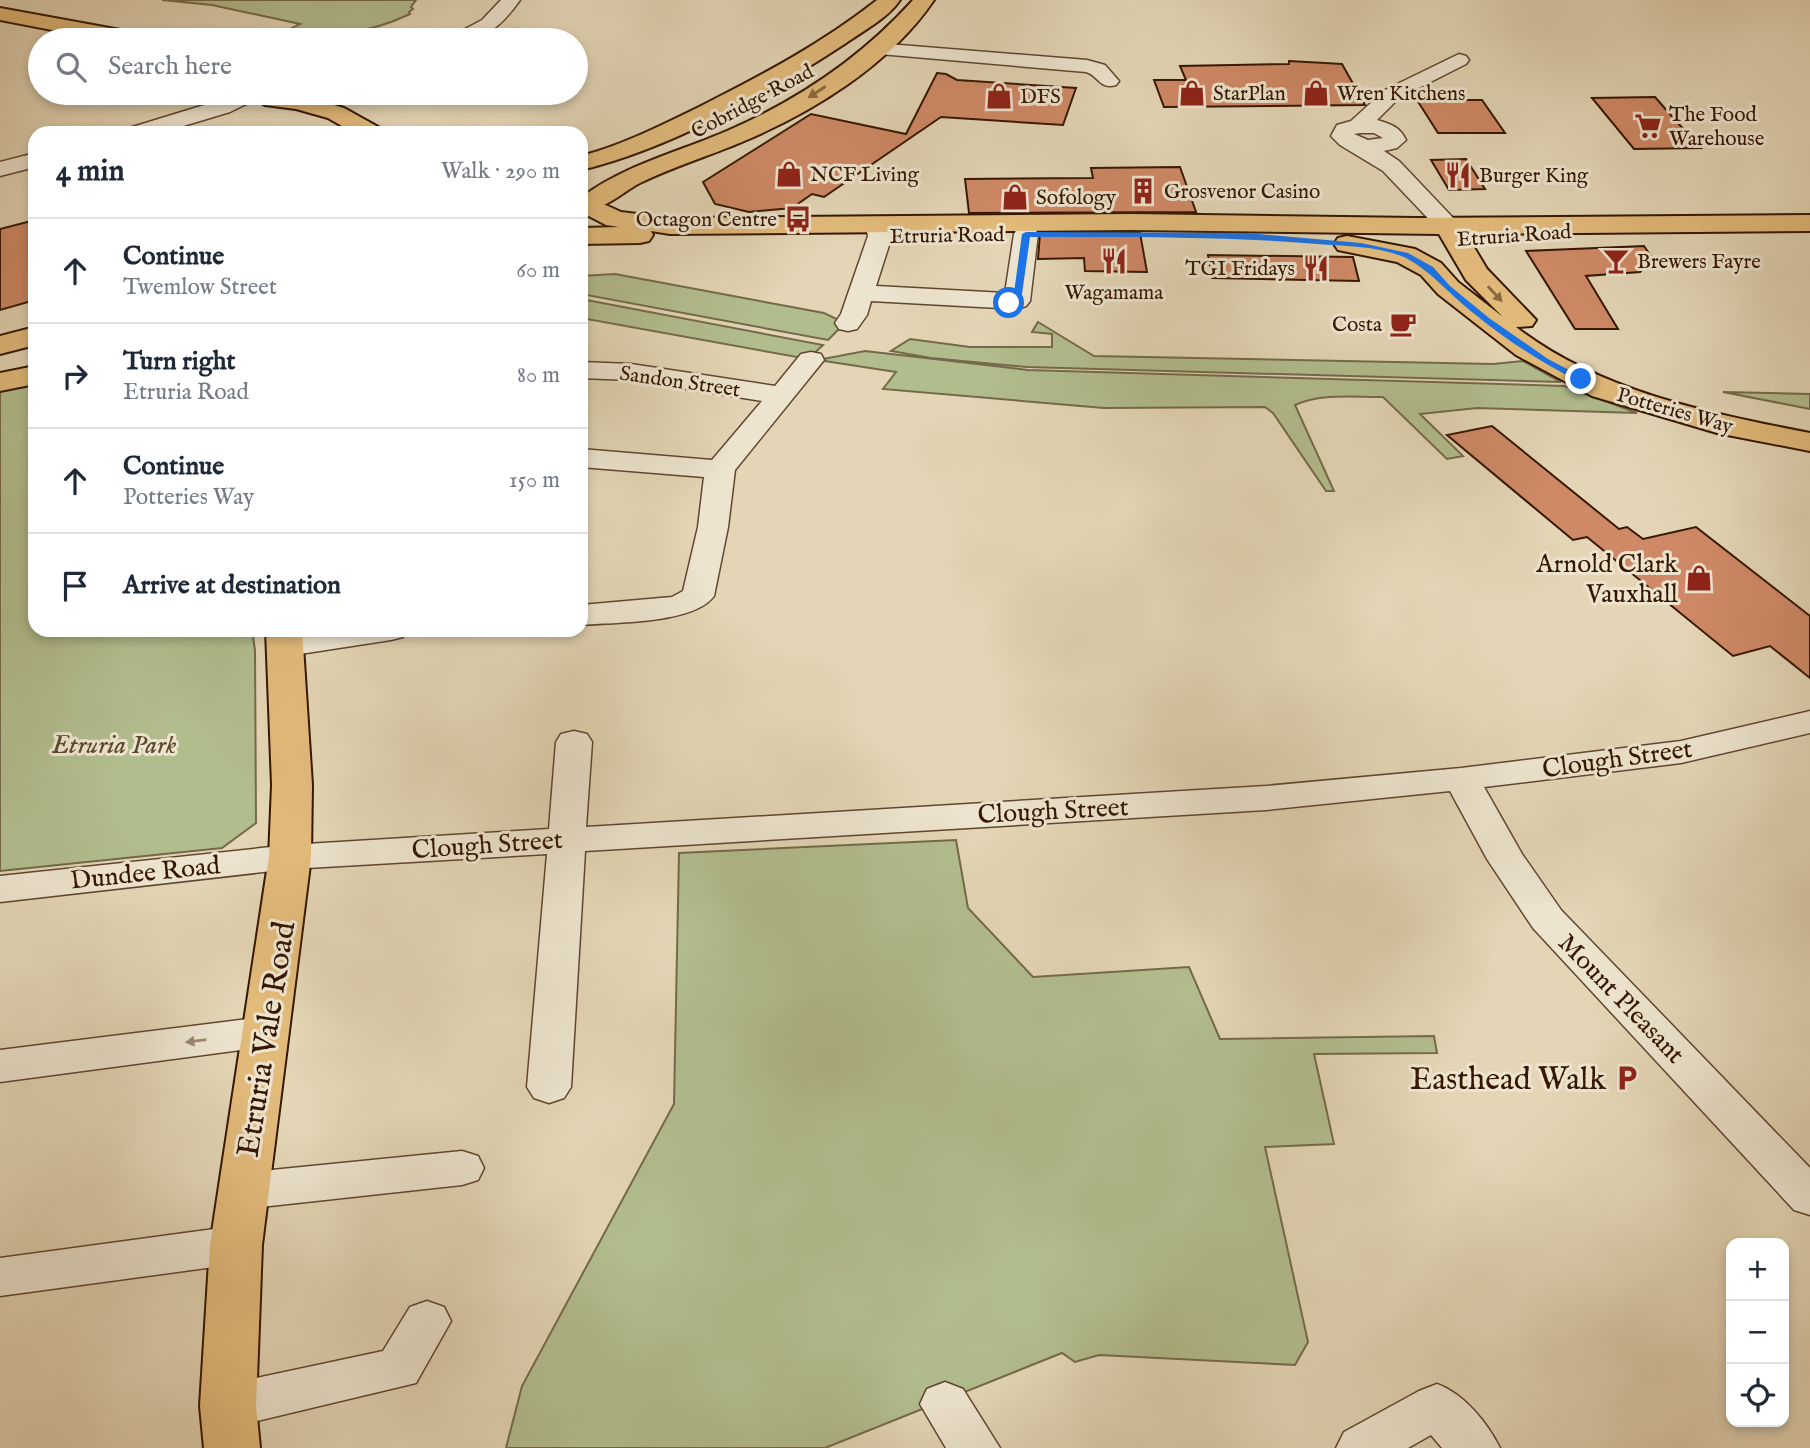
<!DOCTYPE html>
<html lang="en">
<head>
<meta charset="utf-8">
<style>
  body { margin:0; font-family:"IM FELL English",serif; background:#f2f2f3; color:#1f2937 }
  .controls { position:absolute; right:21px; bottom:21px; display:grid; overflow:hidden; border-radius:14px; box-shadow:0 4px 10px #0003 }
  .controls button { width:63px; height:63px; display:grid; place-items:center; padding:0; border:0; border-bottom:2px solid #e0e1e3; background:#fff; color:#1f2937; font:35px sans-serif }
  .stop { position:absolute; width:21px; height:21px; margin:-16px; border:5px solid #1a73e8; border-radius:50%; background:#fff }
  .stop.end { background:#1a73e8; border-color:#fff; box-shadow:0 2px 7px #0008 }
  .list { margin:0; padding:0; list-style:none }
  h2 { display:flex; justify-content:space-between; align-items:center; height:91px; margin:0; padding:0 28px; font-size:30px }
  h2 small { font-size:23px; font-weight:400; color:#747a83 }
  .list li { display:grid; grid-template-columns:46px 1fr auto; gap:21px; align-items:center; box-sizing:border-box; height:105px; padding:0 28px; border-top:2px solid #e0e1e3 }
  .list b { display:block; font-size:26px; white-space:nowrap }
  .list p { margin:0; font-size:23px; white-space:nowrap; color:#747a83 }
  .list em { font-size:23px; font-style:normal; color:#747a83 }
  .icon { flex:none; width:38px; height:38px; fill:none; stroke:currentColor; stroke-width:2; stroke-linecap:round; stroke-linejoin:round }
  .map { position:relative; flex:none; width:1810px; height:1448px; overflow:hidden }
  .search { position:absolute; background:#fff; box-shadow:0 4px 10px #0003; left:28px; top:28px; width:560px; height:77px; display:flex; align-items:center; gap:18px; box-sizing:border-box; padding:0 24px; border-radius:38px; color:#747a83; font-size:26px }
  .panel { position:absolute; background:#fff; box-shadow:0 4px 10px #0003; left:28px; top:126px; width:560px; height:511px; border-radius:21px }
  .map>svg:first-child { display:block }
</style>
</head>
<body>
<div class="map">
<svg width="1810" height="1448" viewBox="0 0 1810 1448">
  <rect width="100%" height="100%" fill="#e3d5b5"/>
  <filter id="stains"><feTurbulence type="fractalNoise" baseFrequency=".00286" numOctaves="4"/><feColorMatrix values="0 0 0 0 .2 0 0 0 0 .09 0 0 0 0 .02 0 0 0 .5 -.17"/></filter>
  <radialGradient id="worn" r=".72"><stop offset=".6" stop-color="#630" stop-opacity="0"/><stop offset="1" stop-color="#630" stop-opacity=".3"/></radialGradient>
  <!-- green -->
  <path fill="#b2bd8e" stroke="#746a48" stroke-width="2" d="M162,0H416L411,7L413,9L409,12L410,14C368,34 328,38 282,33L300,24L212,5Z
    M615,274L824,313L845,323L828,340L581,294V276Z
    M581,299L823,345L808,359L581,318Z
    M1038,322L1094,356L1493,364L1523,361L1561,382L1027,367L931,358L891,351L910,339L970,347H1052V334L1032,332Z
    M865,351L1028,370L1565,386L1637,413L1477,408L1420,414L1463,456L1447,459L1383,397C1355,397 1321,393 1295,405L1334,491H1326L1273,413L1265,407L1104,408L883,389L896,372L818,360Z
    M35,379V630H252L255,650L256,823L222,848L0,871V386Z
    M1723,392L1810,394V409Z
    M956,840L968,908L1033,977L1189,967L1220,1039L1434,1036L1437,1053L1314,1054L1334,1144L1265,1147L1308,1342L1295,1365L1099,1355L1075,1362L1062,1353L825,1448H506L522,1386L674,1104L679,853Z"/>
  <!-- building -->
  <path fill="#cf8966" stroke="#351702" stroke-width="2" d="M1289,61L1342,64L1365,105L1164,107L1154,80H1186L1180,66L1289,64Z
    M937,73L946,74L957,80L1076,88L1063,125L941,117L824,197L812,194L792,208L749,212L715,204L703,182L811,114L906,134Z
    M1655,97L1676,121L1701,148L1634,149L1592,98Z
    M1417,100H1482L1505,133H1438Z
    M1466,159L1485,189L1449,190L1431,160Z
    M1180,167L1196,212L969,213L965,179L1093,178L1091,168Z
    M35,220V300L0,310V229Z
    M1040,233H1140L1147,272L1085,271L1084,258L1038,259Z
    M1644,246L1653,259L1640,272L1586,276L1618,329H1575L1526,251Z
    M1208,255L1353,257L1359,281L1212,278Z
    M1492,426L1619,529L1627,527L1643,539L1696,527L1810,616V678L1770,646L1733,656L1587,537L1573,540L1447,435Z"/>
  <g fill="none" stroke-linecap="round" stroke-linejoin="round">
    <!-- minor casing -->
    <g stroke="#60462f" stroke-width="3">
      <path id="minor" d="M501,0H520C499,29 486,40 449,40L452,36L482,20Z
        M875,43L1087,60L1105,65L1119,81L1116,85C1100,90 1099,76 1086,72L868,53L865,49L868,45Z
        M1459,54L1466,56L1469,60L1466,64L1399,98L1377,120C1391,124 1400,127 1406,140L1397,148L1384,151L1399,161L1456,221L1460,226L1456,231L1448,233L1440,231L1383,171L1340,145L1331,136L1337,125L1351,121L1385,90ZM1360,133H1374L1383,138L1368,140L1354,134Z
        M236,93H263L260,97L230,112L160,133H126L129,128L214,102Z
        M35,153V167L0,176V162Z
        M877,218L885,220L892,236L876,286L1005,293L1014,234L1017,229L1026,227L1035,229L1038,234L1030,301L1026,306L1017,309L871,301L867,315L857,329L848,331L839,329L835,323L841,314L868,236L865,225L869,220Z
        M811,352L821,354L824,360L735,470L728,527L714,596C694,624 614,622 581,625V605L672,597L683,591L698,527L704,477L581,467V449L712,460L762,401L631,380L581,378V362L631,364L775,386L801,354Z
        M326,630H407L403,637L391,640L287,656L275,653L270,646L275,639Z
        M1810,711V733L1681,763L1484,787L1522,854L1561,910L1810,1168V1215L1794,1210L1533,928L1487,859L1450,791L1266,810L585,851L571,1087L564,1098L549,1103L534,1098L527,1087L547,854L290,869L0,902V876L290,845L549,829L556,742L561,734L574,731L587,734L592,742L586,827L1266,786L1461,768L1681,741Z
        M264,1017L279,1021L285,1032L279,1043L264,1047L0,1082V1050Z
        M462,1151L478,1156L484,1168L478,1180L462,1185L242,1209L226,1204L219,1191L226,1178L242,1173Z
        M236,1226L252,1232L259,1245L252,1258L236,1264L0,1296V1258Z
        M427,1301L444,1307L451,1321L416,1383L228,1428L210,1421L203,1406L210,1391L228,1384L383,1351L410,1307Z
        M945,1382L963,1389L1000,1448H946L920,1404L927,1389Z
        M1437,1384C1464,1394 1487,1422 1500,1448H1442L1431,1435L1408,1448H1336L1344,1432L1419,1391Z"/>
    </g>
    <!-- major casing -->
    <g stroke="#351702" stroke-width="4">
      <path id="major" d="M0,8L137,33L145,35L148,40H104L0,20Z
        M247,93L290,95L333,93L336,97L327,103L344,108L380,128L383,133H354L328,118L296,109L265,105Z
        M590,198L621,212L670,218L1132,214L1416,218L1810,215V231L1466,234L1487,269L1536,320L1532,326L1516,327C1600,392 1708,413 1810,433V451L1717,433L1592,396L1516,355L1438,294L1421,275L1397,262L1338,250L1334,244L1338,238L1347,236L1415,249L1441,263L1458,282L1503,317L1466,280L1439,234L1132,230L670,234L651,231L653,235L649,241L640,243L581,244V228L619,227L606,225L581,212V200Z
        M266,630H302L312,785L311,857L262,1245L256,1406L260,1448H204L200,1406L210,1245L269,857L272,785Z"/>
    </g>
    <!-- highway casing -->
    <g stroke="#351702" stroke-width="4">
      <path id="highway" d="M877,0H900C888,18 863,31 846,43C770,93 669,149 581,170V156C623,145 662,125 701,106C762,75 823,43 877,0Z
        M913,0H934C890,65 813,112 742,142C709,156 675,166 642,182C624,190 600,216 581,206L582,197C625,165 678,152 727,131C798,100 861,58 913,0Z
        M35,327V345L0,354V336Z
        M35,366V384L0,391V373Z"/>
    </g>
    <!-- minor -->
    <use href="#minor" fill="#ede4cf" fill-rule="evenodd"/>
    <!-- major -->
    <use href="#major" fill="#e2ba7a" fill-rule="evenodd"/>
    <!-- highway -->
    <use href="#highway" fill="#e2ba7a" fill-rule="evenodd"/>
  </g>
  <!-- one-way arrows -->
  <defs><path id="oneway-solid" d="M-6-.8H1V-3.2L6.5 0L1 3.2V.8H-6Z" transform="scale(1.75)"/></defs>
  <g fill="#8c683e">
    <use href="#oneway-solid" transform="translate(817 92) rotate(147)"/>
    <use href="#oneway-solid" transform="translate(1495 294) rotate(47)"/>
  </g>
  <use fill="#9a8873" href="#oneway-solid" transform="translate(196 1041) rotate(173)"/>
  <!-- route -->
  <path fill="#1a73e8" d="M1026,232L1247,233L1361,243L1408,253L1433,267L1450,286L1489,318L1548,359L1586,379L1578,381C1540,362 1505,339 1472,312C1449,294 1431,271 1406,258C1380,246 1345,246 1317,244C1221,236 1126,237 1030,237L1021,301L1006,305V301L1013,300L1022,234Z"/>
  <!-- icons -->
  <defs>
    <g id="shop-bare" transform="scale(2.1)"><path d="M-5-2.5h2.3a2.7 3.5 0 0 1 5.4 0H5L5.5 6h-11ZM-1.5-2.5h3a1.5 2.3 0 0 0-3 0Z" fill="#8f2418" stroke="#ede4cf" stroke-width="2.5" paint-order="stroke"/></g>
    <g id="supermarket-bare" transform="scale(2.1)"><path d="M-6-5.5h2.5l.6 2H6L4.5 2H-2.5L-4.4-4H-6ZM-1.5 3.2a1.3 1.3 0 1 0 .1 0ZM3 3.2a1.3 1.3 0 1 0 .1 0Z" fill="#8f2418" stroke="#ede4cf" stroke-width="2.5" paint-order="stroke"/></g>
    <g id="restaurant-bare" transform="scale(2.1)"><path d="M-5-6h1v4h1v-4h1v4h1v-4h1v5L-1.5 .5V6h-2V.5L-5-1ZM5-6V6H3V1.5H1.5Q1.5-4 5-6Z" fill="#8f2418" stroke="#ede4cf" stroke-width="2.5" paint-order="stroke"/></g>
    <g id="building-bare" transform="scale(2.1)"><path d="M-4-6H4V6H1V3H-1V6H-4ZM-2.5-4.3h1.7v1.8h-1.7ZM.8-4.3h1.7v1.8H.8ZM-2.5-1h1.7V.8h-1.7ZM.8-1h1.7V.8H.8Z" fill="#8f2418" stroke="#ede4cf" stroke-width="2.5" paint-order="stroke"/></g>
    <g id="bus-bare" transform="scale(2.1)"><path d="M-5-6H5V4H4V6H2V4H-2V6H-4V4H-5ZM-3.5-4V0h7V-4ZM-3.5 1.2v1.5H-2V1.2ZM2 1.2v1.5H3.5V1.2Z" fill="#8f2418" stroke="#ede4cf" stroke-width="2.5" paint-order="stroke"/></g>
    <g id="bar-bare" transform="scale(2.1)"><path d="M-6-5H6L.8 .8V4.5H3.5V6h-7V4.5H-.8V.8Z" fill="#8f2418" stroke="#ede4cf" stroke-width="2.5" paint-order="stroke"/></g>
    <g id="cafe-bare" transform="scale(2.1)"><path d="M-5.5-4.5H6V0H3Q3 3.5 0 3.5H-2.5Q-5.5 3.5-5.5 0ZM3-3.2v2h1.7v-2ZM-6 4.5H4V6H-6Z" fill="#8f2418" stroke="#ede4cf" stroke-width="2.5" paint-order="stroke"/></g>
    <g id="parking-bare" transform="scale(2.1)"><path d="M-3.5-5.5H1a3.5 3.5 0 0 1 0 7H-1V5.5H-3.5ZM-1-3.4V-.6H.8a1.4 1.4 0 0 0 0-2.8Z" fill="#8f2418" stroke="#ede4cf" stroke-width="2.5" paint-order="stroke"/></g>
  </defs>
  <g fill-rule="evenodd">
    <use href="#shop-bare" x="1192" y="93"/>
    <use href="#shop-bare" x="1316" y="93"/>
    <use href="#shop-bare" x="999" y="96"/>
    <use href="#supermarket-bare" x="1648" y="126"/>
    <use href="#shop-bare" x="789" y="174"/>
    <use href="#restaurant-bare" x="1458" y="175"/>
    <use href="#building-bare" x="1143" y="191"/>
    <use href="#shop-bare" x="1015" y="197"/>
    <use href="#bus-bare" x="798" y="219"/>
    <use href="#restaurant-bare" x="1114" y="261"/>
    <use href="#bar-bare" x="1616" y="261"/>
    <use href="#restaurant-bare" x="1316" y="268"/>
    <use href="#cafe-bare" x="1403" y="324"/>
    <use href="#shop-bare" x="1699" y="578"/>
    <use href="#parking-bare" x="1627" y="1078"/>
  </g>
  <g text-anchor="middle" stroke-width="6" stroke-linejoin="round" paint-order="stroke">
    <!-- far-poi labels -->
    <g font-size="21" fill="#351702" stroke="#ede4cf" text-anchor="start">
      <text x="1213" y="100">StarPlan</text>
      <text x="1337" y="100">Wren Kitchens</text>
      <text x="1020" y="103">DFS</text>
      <text x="1669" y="121">The Food<tspan x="1669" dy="24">Warehouse</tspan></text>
      <text x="810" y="181">NCF Living</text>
      <text x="1479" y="182">Burger King</text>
      <text x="1164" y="198">Grosvenor Casino</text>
      <text x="1036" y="204">Sofology</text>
      <text x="777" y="226" text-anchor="end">Octagon Centre</text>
      <text x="1637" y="268">Brewers Fayre</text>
      <text x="1295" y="275" text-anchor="end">TGI Fridays</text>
      <text x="1114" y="299" text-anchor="middle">Wagamama</text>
      <text x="1382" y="331" text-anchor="end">Costa</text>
    </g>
    <!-- far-street labels -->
    <g font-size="21" fill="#351702" stroke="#ede4cf">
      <text transform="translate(752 101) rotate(-28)" y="7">Cobridge Road</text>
      <text transform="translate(947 235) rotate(-1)" y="7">Etruria Road</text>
      <text transform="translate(1514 235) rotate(-4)" y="7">Etruria Road</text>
      <text transform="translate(680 381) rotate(8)" y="7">Sandon Street</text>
      <text transform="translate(1675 410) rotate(16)" y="7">Potteries Way</text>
    </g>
    <!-- poi labels -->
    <g font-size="26" fill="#351702" stroke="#ede4cf" text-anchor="end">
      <text x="1678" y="572">Arnold Clark<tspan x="1678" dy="30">Vauxhall</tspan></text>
    </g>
    <!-- park labels -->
    <g font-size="26" font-style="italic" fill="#5a492c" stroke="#ede4cf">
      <text x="114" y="753">Etruria Park</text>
    </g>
    <!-- street labels -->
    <g font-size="26" fill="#351702" stroke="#ede4cf">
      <text transform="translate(1617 758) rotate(-8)" y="9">Clough Street</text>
      <text transform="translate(1053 810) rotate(-3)" y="9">Clough Street</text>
      <text transform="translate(487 844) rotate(-4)" y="9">Clough Street</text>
      <text transform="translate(145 872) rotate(-6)" y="9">Dundee Road</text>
      <text transform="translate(1622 998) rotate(46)" y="9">Mount Pleasant</text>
    </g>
    <!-- near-street labels -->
    <g font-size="32" fill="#351702" stroke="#ede4cf">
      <text transform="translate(265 1039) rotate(-81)" y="11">Etruria Vale Road</text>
    </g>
    <!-- near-poi labels -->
    <g font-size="32" fill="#351702" stroke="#ede4cf" text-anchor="end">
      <text x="1606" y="1089">Easthead Walk</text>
    </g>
  </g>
  <rect width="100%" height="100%" filter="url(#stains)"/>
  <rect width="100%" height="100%" fill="url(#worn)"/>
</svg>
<div class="controls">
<button>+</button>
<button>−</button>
<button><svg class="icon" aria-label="locate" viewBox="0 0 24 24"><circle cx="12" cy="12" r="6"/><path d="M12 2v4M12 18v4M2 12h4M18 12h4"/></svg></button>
</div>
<div class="stop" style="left:1009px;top:303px"></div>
<div class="stop end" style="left:1581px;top:379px"></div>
<div class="search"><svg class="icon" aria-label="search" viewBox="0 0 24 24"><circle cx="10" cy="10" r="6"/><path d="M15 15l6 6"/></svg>Search here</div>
<section class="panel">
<h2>4 min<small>Walk · 290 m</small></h2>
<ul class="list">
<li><svg class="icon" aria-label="ahead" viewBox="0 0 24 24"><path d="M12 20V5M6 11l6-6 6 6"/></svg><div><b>Continue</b><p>Twemlow Street</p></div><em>60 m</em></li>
<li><svg class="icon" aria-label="right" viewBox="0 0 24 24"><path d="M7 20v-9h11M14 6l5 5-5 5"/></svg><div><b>Turn right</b><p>Etruria Road</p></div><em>80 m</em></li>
<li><svg class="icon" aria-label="ahead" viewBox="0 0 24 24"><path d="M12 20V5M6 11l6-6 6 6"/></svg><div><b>Continue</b><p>Potteries Way</p></div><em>150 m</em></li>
<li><svg class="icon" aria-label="arrive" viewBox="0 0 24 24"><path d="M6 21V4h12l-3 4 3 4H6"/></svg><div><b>Arrive at destination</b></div></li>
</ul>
</section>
</div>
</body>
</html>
